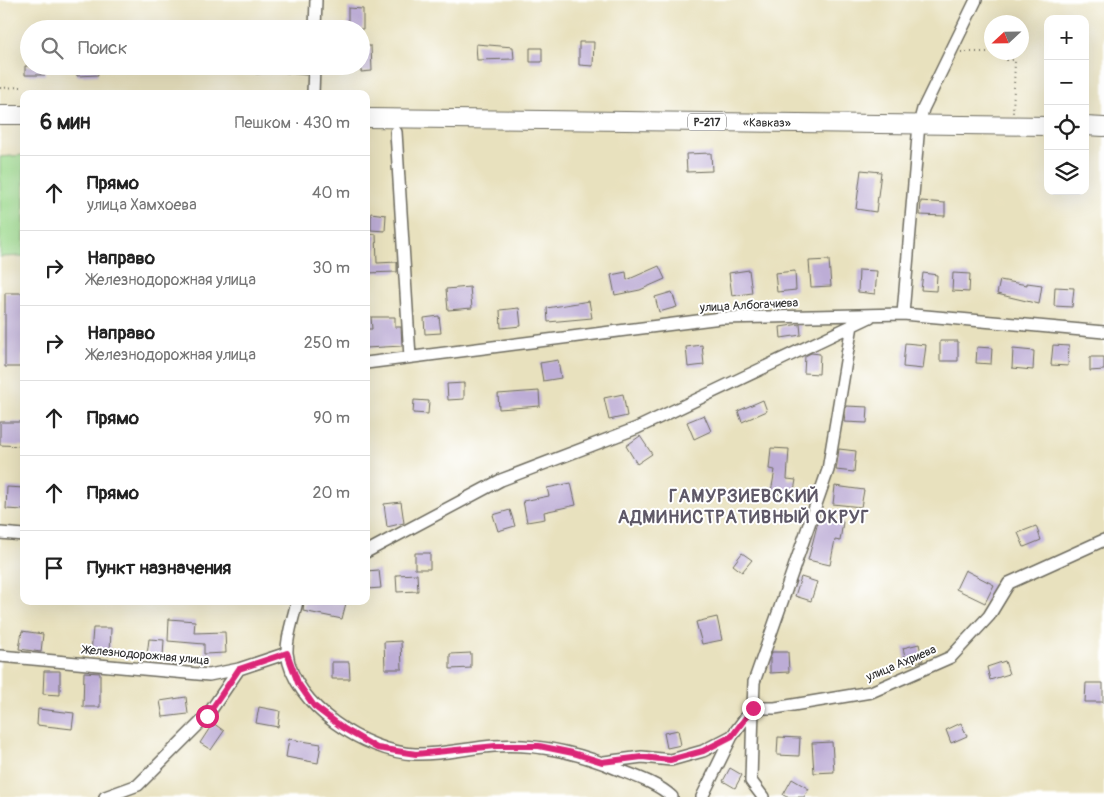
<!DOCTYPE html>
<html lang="ru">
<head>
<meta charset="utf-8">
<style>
  body { margin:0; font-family:Pangolin,sans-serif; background:#f2f2f2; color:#222 }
  .controls { position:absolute; right:15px; top:15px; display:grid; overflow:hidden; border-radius:10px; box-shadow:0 5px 20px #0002 }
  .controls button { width:45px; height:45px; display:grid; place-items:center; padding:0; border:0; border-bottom:1px solid #e0e0e0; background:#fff; color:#222; font:25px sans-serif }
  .compass { position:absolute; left:984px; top:15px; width:45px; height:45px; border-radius:50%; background:#fff; box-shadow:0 5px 20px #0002; rotate:248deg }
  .stop { position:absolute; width:15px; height:15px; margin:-11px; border:4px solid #db2777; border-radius:50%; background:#fff }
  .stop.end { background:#db2777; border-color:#fff; box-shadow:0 1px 5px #0008 }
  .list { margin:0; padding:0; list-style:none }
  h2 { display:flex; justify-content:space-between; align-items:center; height:65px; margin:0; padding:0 20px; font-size:21px }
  h2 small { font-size:16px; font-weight:400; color:#767676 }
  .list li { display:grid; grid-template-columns:32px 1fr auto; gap:15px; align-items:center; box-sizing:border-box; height:75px; padding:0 20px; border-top:1px solid #e0e0e0 }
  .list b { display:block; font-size:19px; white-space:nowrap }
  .list p { margin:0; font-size:16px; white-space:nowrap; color:#767676 }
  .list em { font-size:16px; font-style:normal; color:#767676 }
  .icon { flex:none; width:28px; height:28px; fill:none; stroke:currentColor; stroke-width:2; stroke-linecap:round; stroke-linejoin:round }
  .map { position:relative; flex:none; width:1104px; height:797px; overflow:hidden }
  .search { position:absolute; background:#fff; box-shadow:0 5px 20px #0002; left:20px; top:20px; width:350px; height:55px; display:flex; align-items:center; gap:12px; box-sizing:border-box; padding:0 18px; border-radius:28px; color:#767676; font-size:19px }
  .panel { position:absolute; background:#fff; box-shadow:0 5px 20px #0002; left:20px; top:90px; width:350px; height:515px; border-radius:10px }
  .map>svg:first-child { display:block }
</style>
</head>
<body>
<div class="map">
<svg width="1104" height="797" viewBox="0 0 1104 797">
  <rect width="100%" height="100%" fill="#fff"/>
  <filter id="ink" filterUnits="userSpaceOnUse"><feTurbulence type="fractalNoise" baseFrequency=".02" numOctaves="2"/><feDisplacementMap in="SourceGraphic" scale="10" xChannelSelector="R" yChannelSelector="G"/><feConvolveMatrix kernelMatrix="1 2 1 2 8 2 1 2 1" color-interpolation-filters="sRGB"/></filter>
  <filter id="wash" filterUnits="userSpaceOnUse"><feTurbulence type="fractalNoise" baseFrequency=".0096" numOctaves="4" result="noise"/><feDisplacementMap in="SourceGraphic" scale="20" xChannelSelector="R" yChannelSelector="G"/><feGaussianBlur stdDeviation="1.12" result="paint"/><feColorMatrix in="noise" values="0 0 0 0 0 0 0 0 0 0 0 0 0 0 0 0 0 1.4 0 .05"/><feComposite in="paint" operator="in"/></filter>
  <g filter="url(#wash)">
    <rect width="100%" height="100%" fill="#e8e1be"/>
    <!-- green -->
    <path fill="#9fdb8f" stroke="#65835d" d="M24,155V256L0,257V157Z"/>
    <g id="blocks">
      <!-- building -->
      <path fill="#bdadd6" d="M348,8L363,9V29H348Z
        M579,42H594L593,66L579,65Z
        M476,44L513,47L514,59L477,60Z
        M361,46H371L372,71L361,72Z
        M530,48H542V62H530Z
        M25,66H45V75H25Z
        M76,66H97L98,75L77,76Z
        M256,66H306V75L280,72L256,74Z
        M711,153L712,171L687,172L686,154Z
        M861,170L881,172L876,212L856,209Z
        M921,201L945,203V216L920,215Z
        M371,213L386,215L385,231L371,230Z
        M376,234L377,263L397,262V272L366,273V235Z
        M829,260L831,286L811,287L809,261Z
        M659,266L665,279L640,290L615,295L611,275L626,272L627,280Z
        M749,270L752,293L732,296L729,273Z
        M859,270L877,271L875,294L858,292Z
        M795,271L796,290L777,292L775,273Z
        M923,273L937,275L936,291L921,290Z
        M953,273L970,274L969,292L952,291Z
        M1000,280L1027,285V283L1042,285L1039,304L997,294Z
        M470,287L472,308L448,310L446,289Z
        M1055,287L1074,288L1072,307L1054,306Z
        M672,292L677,307L659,312L655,297Z
        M5,293H24L22,367H5Z
        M589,301L592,318L548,322L547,308Z
        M519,308L521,326L501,328L500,310Z
        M439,316L441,333L425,334L424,318Z
        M371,317H395V327H401L402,346L366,348V329H372Z
        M800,324L801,335L781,338L780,327Z
        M940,341H958V361H940Z
        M905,343L926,345L923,369L903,367Z
        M702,345L704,365L688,367L686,347Z
        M1053,345L1069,346L1068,366L1051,365Z
        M977,347L992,348L991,364L976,363Z
        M1013,349L1034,351L1033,370L1012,368Z
        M811,353L820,354L819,374L804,373L805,356Z
        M1090,357H1104V370L1090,371Z
        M558,360L561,378L543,381L540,363Z
        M464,383V399L448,400L447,384Z
        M539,391L540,406L499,409L498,394Z
        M623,394L627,416L609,420L604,398Z
        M414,400L429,401L428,414L413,413Z
        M763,400L767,411L742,422L738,411Z
        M846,406L868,407L867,423L844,422Z
        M704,415L711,431L694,439L687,422Z
        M0,422H24V446L0,445Z
        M640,436L652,454L637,464L626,446Z
        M771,448L789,449L787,479L796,480L793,496L771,492L775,470L769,469Z
        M839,449L856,451L854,472L836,470Z
        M571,483L576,505L544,512L545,519L527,522L523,501L549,496L547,488Z
        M835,486L864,490L861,507L833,504Z
        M7,487L24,488V510L6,509Z
        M401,502L404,523L387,527L384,504Z
        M510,510L515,526L498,531L493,515Z
        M819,518L843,522L840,541L835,540L830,565L808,560Z
        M1036,526L1041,540L1024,547L1018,533Z
        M415,553H430V569H415Z
        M742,553L752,560L742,572L733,565Z
        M379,570L381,588L367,589L366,571Z
        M965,570L994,585L985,603L956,589Z
        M417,574L418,591L397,592L396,575Z
        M801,577L817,582L811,601L795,596Z
        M304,601L346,603L342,619L303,611Z
        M717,617L722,640L702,644L696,622Z
        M169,619L195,621L194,633L225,632L226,653L204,654V644L168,641Z
        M93,628H111L110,655L91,654Z
        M22,631L43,634L41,652L19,649Z
        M149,639L164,640L163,657L147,655Z
        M401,641L402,669H385L384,642Z
        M919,644L923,661L907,665L903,648Z
        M772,652H788L789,672L770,673V659Z
        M471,653V668L450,669V654Z
        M1005,661L1009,674L990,680L987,667Z
        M332,662H349L350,679H332Z
        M44,671H60V695L43,694Z
        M84,672L100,673V707H83Z
        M1086,683H1103V702H1085Z
        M186,697L188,714L163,717L160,701Z
        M259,707L280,711L278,727L256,723Z
        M38,709L74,713L72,729L37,725Z
        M213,723L224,731L211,750L200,743Z
        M961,723L967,736L951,743L946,730Z
        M678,730L681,745L667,748L664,733Z
        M778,737L800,738L799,756L777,755Z
        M289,739L321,744L318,763L286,757Z
        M832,742L834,772L814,773L812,743Z
        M730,768L742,775L735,788L723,781Z
        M792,779L809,789L804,797H787L783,795Z"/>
    </g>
  </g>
  <g filter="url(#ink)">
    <use href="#blocks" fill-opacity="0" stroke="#6d6b5e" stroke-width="1"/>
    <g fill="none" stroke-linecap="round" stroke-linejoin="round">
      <!-- minor casing -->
      <g stroke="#6d6b5e" stroke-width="14">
        <path id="minor" d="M315,29L316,0
          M313,94L314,66
          M396,132L410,357
          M903,314L919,124L923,109L976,0
          M366,363L721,318L903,314L1104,332
          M0,533L24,535
          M366,552L501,480L637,428L870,317
          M297,601C294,617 286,637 287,653C293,706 366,752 415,754C441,755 468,748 494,746C539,743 581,753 622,771C638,777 660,785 672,797
          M0,656L209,675L239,669L287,653
          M604,762L642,757L671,760L703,751L732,736
          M105,797L138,785L207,716L239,669
          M702,797L732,736L753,708L754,682L828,470L852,325
          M763,797L751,781L753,708H775L871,692L951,657L989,616L1009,583L1104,540"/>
      </g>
      <!-- highway casing -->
      <g stroke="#6d6b5e" stroke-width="20">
        <g id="highway">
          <path d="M0,115H24"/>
          <path id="s1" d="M366,118L1048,126"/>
          <path d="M1085,126L1104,127"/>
        </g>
      </g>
      <!-- path -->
      <path stroke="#6d6b5e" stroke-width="2" stroke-dasharray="1 4" stroke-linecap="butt" d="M961,52H992
        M1000,52L1008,53L1007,60H1015L1013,113
        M0,88L22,87"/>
      <!-- minor -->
      <use href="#minor" stroke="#fff" stroke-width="11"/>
      <!-- highway -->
      <use href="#highway" stroke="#fff" stroke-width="18"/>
    </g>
  </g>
  <g fill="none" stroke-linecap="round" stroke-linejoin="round" filter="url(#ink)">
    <!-- route -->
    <path stroke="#db2777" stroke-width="6" d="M207,716L239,669L287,653L298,683L314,706L343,728L377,748L416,754L496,746H539L573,753L602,762L642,757L670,760L703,751L732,736L753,708"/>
  </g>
  <g text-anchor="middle" stroke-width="4" stroke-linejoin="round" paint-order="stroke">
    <!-- shield labels -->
    <rect fill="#fff" stroke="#6b6b6b" stroke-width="1" x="688" y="113.5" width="38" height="17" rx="4"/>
    <g font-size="11" font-weight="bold" fill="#2b2b2b">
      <text x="707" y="126">Р-217</text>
    </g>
    <!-- street labels -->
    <g font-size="12" fill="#2b2b2b" stroke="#fff">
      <text dy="4" stroke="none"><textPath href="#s1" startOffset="401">«Кавказ»</textPath></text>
      <text transform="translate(749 305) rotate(-3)" y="4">улица Албогачиева</text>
      <text transform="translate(146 655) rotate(5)" y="4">Железнодорожная улица</text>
      <text transform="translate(901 663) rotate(-23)" y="4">улица Ахриева</text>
    </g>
    <!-- district labels -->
    <g font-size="18" font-weight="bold" letter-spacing="1" fill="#5e5867" stroke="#fff">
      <text x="744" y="502">ГАМУРЗИЕВСКИЙ<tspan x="744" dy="21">АДМИНИСТРАТИВНЫЙ ОКРУГ</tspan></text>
    </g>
  </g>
</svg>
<div class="controls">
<button>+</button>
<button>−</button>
<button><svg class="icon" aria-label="locate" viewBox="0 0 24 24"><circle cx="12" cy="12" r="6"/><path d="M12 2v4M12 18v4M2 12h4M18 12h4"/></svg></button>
<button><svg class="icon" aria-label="layers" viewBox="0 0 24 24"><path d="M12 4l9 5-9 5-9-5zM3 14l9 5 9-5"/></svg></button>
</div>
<svg class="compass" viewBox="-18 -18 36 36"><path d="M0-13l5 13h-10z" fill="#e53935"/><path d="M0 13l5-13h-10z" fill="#767676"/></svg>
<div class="stop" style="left:207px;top:716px"></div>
<div class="stop end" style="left:753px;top:708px"></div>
<div class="search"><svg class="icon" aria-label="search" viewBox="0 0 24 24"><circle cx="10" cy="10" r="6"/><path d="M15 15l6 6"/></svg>Поиск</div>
<section class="panel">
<h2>6 мин<small>Пешком · 430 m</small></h2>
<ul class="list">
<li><svg class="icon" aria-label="ahead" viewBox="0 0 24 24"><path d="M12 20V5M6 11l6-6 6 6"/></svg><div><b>Прямо</b><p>улица Хамхоева</p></div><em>40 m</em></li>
<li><svg class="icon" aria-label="right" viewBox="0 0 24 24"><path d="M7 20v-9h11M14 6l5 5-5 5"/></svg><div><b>Направо</b><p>Железнодорожная улица</p></div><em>30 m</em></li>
<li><svg class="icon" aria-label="right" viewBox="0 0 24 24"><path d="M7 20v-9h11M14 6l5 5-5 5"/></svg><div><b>Направо</b><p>Железнодорожная улица</p></div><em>250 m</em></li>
<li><svg class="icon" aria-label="ahead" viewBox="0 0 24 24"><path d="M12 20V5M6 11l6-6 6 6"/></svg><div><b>Прямо</b></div><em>90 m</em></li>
<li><svg class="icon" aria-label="ahead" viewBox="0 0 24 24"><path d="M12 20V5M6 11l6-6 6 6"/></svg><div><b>Прямо</b></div><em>20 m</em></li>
<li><svg class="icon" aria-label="arrive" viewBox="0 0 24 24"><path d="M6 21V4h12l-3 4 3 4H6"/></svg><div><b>Пункт назначения</b></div></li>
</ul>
</section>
</div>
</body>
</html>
